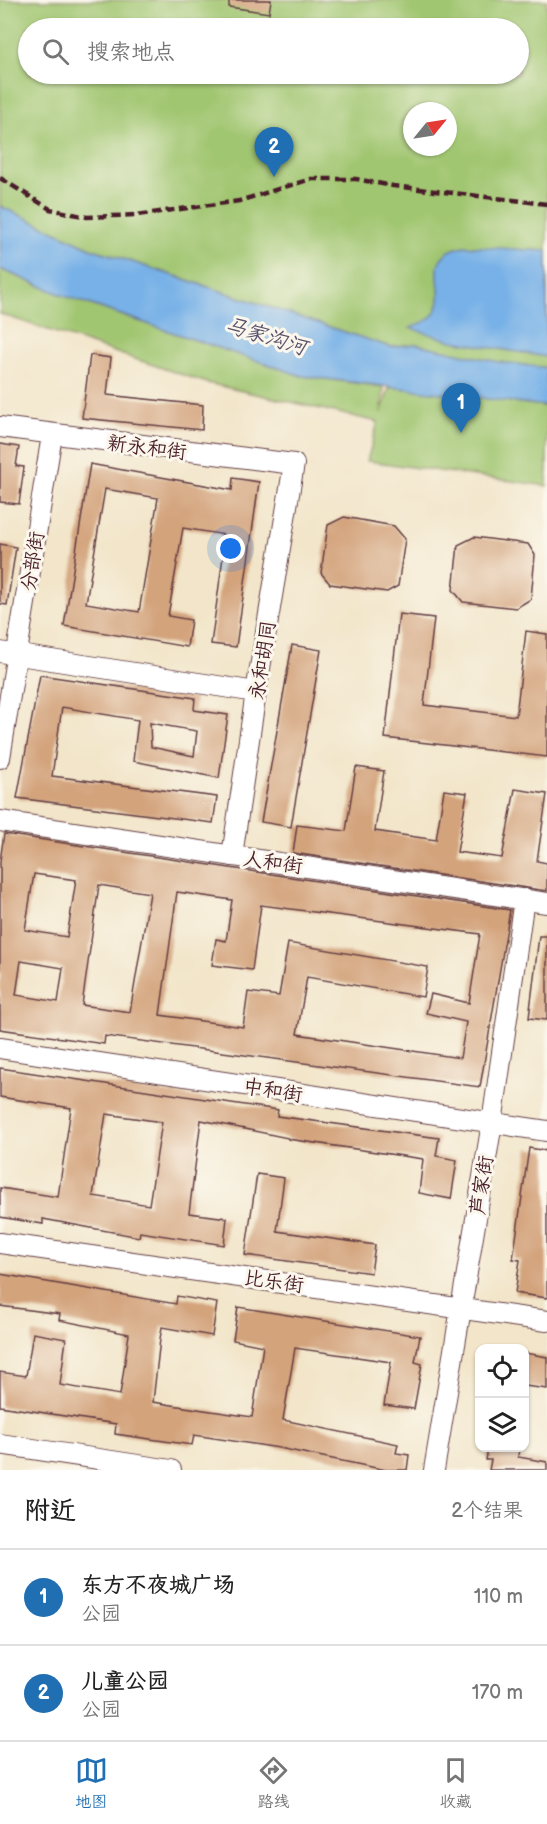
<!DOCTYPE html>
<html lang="zh">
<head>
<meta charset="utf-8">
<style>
  body { margin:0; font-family:"Balsamiq Sans","LXGW WenKai TC",sans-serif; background:#f2f2f2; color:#222 }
  .controls { position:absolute; right:18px; bottom:18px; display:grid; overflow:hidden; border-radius:12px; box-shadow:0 2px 4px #0004 }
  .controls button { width:54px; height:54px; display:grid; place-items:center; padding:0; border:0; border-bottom:2px solid #e0e0e0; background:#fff; color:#222; font:30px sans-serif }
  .compass { position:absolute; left:403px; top:102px; width:54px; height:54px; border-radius:50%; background:#fff; box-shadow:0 2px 4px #0004; rotate:60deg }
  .you { position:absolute; left:231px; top:549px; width:21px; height:21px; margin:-15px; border:4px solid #fff; border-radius:50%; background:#1a73e8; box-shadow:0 0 0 9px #1a73e833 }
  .badge { display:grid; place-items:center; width:39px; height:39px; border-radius:50%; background:#1f6fb2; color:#fff; font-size:20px; font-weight:700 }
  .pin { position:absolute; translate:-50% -50px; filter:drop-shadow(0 2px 3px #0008) }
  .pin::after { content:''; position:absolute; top:32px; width:21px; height:18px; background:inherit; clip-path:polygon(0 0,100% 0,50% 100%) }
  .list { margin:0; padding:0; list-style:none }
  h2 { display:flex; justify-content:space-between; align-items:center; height:78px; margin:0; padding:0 24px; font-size:26px }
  h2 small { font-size:20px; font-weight:400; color:#767676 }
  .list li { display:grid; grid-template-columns:39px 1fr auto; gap:18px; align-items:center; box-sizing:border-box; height:96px; padding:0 24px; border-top:2px solid #e0e0e0 }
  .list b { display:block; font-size:22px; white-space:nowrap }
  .list p { margin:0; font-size:20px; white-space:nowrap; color:#767676 }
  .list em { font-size:20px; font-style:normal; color:#767676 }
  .icon { flex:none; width:33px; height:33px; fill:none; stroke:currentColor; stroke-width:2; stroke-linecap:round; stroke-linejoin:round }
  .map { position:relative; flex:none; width:547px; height:1470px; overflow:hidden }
  .search { position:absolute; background:#fff; box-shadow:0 2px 4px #0004; left:18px; right:18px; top:18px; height:66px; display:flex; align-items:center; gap:15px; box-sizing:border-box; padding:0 21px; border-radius:33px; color:#767676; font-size:22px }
  .sheet { height:270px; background:#fff }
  nav { display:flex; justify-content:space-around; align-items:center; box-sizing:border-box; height:84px; border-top:2px solid #e0e0e0; background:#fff; font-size:16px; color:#767676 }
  nav a { display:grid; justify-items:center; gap:3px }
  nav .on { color:#1f6fb2 }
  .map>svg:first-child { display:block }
</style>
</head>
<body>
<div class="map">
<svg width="547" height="1470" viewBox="0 0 547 1470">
  <rect width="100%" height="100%" fill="#fbf7ec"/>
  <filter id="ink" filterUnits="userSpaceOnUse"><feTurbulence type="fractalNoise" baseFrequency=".0167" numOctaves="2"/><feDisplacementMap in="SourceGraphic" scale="12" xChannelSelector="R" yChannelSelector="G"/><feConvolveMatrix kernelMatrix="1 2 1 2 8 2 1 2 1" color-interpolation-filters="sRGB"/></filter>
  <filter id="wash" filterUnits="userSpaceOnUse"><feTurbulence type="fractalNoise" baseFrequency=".008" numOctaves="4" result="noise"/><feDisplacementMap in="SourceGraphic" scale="24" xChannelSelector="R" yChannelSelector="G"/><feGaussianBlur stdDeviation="1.35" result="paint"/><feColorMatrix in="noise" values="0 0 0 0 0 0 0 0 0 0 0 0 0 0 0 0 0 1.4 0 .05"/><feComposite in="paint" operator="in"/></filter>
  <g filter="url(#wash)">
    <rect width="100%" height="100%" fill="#f2e5c9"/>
    <!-- green -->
    <path fill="#a1c671" stroke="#76724e" stroke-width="1.5" fill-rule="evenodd" d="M0,0H547V368L499,362L416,344L390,347L93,249L0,206ZM28,28H518V74H28ZM412,111H448V147H412Z
      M0,269L62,295L302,376L384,387L381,413L389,388L397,387L544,406L547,403V486L367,461L378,422L207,383L0,314Z"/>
    <!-- water -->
    <path fill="#77b1e7" stroke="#606889" stroke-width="1.5" d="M0,206L93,249L390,347L416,344L499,362L547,368V403L545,406L302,376L62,295L0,269Z
      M464,246L547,251V357L452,341L410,328C417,325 426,322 431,317C455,294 414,257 464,246Z"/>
    <g id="blocks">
      <!-- building -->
      <path fill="#d3a37b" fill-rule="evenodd" d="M229,0H271L269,13L229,7Z
        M90,355L111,358L107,395L203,405L202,430L82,418Z
        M0,444L19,447L16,466L24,467L19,504L0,502Z
        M90,464L232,490L233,478L259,482L236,647L211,644L226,535L183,528L168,616L191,620L187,647L64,626ZM105,489L158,498L139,612L86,603Z
        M344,517L394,526L405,539L398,586L387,592L330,584L321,573L328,525Z
        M474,537L528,544L535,555L531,599L516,608L463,602L453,590L458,545Z
        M0,544L16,547L7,605L0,604Z
        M399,614L434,618L424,705L516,716L526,631L547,634V757L385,738Z
        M292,645L321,650L291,827L261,822Z
        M40,675L195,698L194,710L228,715L219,778L133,761L138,720L62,707L52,776L217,797L213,823L17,798ZM150,723L197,731L194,756L151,747Z
        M356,767L384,771L375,831L436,840L444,790L467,793L457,852L502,858L515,789L547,794L537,861L547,863V891L293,853L297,825L346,831Z
        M4,834L510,910L480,1087L105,1036L104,1044L0,1029V861ZM34,874L76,880L67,937L25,930ZM99,885L150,893L130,1012L82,1005ZM177,892L232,900L226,941L216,939L212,965L252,970L261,905L480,934L469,1003L431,994L426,1013L466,1022L460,1058L297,1034L307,977L423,997L428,967L288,943L279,996L248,992L243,1027L160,1015ZM21,961L63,968L58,1002L16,995Z
        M539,936H547V1020L529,1018Z
        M0,1068L278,1110L277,1116L439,1138L436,1156L457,1160L451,1199L419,1193L423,1159L288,1139V1138L201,1120L189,1213L227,1218L224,1245L140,1232L139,1237L43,1219V1224L0,1217V1188L58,1197L71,1108L0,1097ZM106,1114L162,1122L149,1205L93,1196Z
        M529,1148L547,1151V1298L515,1293L520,1260L513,1259Z
        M257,1174L284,1178L277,1231L375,1245L371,1273L245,1255Z
        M0,1274L176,1304L177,1296L217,1303L212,1336L162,1327L160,1339L153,1402L204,1410L252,1417L263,1346L233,1340L238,1307L420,1336L415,1362L422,1364L414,1409L384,1405L391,1362L295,1348L283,1420L398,1444L396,1453L409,1455L407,1470H386L279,1448L194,1435L192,1445L115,1434L116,1424L0,1406V1372L26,1376L33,1333L66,1339L60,1385L120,1395L129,1334L59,1320L60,1314L0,1306Z
        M525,1353L547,1357V1389L525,1386Z
        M488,1448H519L518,1457L547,1462V1470H489L491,1460H486Z"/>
    </g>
  </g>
  <g filter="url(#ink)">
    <use href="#blocks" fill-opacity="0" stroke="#633d43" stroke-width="1.5"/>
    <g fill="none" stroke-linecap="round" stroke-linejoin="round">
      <!-- tertiary casing -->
      <g stroke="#633d43" stroke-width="22">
        <path id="tertiary" d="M0,427L294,464L256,692L232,856
          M0,652L256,692
          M0,758L52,435
          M0,821L547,903
          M0,1048L547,1131
          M0,1243L547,1321
          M0,1444L171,1470
          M434,1470L492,1123L524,899"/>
      </g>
      <!-- tertiary -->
      <use href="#tertiary" stroke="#fff" stroke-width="20"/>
      <!-- rail -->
      <path stroke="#4a1f2b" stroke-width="4.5" stroke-dasharray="9 4.5" stroke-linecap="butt" d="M0,178L50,209L87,217L137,215L239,201L311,179H356L393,186L547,204"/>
    </g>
  </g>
  <g text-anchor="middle" stroke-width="6" stroke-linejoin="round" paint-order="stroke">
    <!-- street labels -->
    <g font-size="20" fill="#4a1f2b" stroke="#fbf7ec">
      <text transform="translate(147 447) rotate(7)" y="7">新永和街</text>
      <text transform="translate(32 561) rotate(-81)" y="7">分部街</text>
      <text transform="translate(262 660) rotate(-81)" y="7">永和胡同</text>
      <text transform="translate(273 862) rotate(8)" y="7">人和街</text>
      <text transform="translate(273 1090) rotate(9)" y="7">中和街</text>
      <text transform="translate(481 1185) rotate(-81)" y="7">芦家街</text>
      <text transform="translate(274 1281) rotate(8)" y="7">比乐街</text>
    </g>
    <!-- water labels -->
    <g font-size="21" font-style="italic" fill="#5a526d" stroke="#fbf7ec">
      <text transform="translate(266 336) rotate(17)" y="7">马家沟河</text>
    </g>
  </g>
</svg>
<div class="controls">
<button><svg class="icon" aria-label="locate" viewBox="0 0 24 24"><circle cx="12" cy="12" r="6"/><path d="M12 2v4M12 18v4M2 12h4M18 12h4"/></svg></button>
<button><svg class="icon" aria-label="layers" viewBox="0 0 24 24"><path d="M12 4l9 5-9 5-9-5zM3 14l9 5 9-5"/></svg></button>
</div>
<svg class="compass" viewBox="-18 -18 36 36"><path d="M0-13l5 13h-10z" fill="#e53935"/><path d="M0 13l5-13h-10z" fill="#767676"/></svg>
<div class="you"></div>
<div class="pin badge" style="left:461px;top:433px">1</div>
<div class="pin badge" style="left:274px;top:177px">2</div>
<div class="search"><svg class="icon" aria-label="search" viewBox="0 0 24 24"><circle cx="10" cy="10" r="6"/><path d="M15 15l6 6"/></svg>搜索地点</div>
</div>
<section class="sheet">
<h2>附近<small>2个结果</small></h2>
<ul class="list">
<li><span class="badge">1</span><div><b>东方不夜城广场</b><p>公园</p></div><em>110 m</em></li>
<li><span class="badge">2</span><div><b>儿童公园</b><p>公园</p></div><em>170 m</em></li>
</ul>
</section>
<nav>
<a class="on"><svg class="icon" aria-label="map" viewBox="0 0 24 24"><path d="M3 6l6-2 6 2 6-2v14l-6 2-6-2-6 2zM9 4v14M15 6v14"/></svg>地图</a>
<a><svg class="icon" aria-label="directions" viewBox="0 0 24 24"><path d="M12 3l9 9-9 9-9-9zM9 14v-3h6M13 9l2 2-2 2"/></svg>路线</a>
<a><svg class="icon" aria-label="saved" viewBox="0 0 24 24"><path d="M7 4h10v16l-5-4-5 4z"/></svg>收藏</a>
</nav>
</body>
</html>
